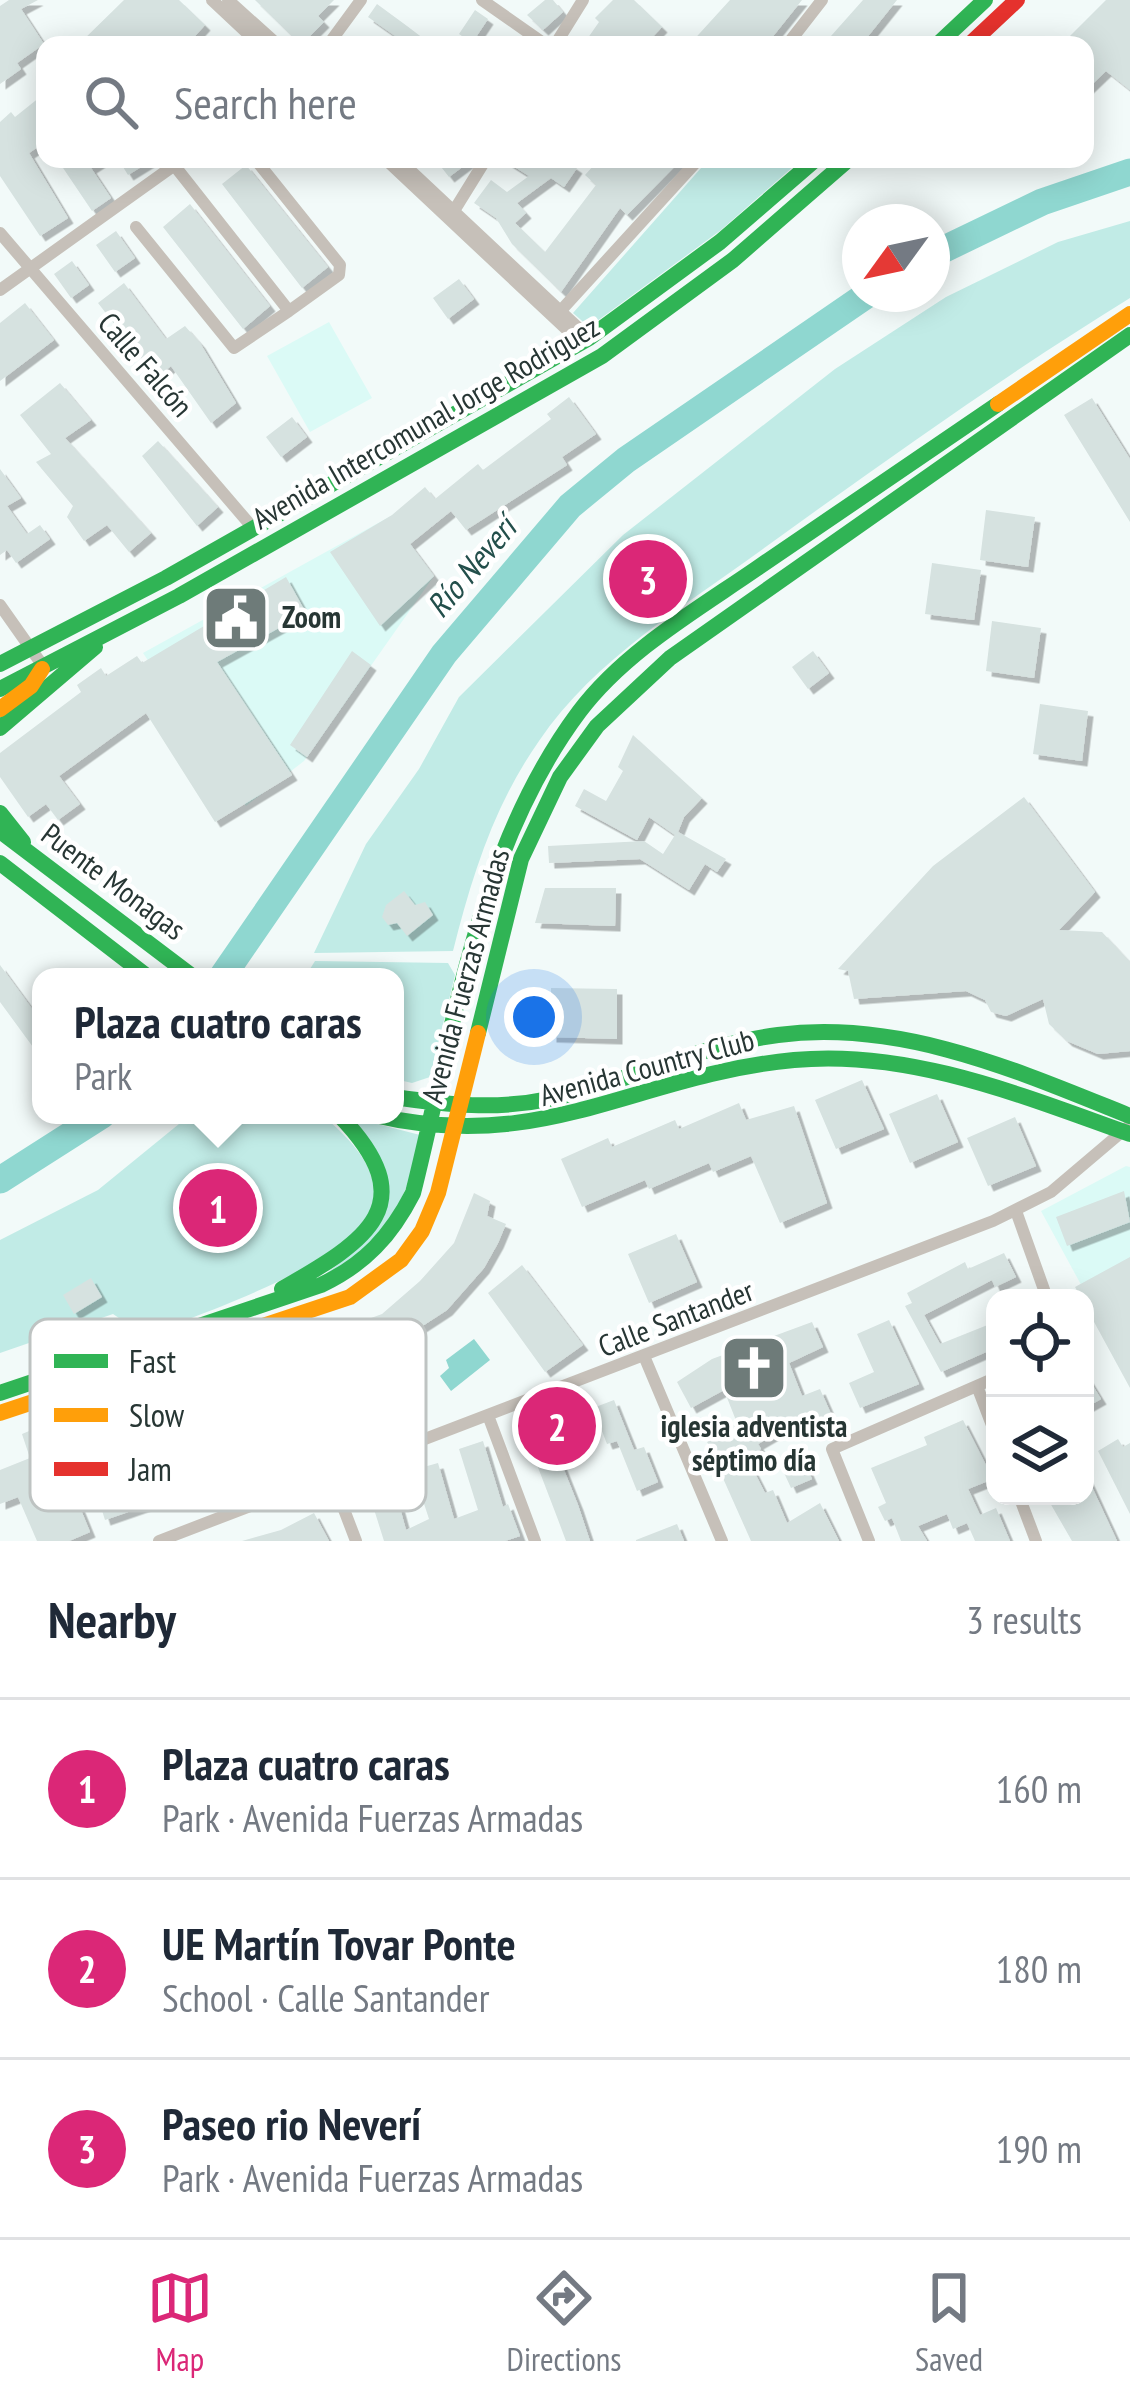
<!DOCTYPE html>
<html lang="en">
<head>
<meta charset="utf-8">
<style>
  body { margin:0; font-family:"PT Sans Narrow",sans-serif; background:#f6f6f7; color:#1f2937 }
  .controls { position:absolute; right:36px; bottom:36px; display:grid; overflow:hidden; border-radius:24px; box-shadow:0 6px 30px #0003 }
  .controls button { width:108px; height:108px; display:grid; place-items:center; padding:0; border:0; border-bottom:3px solid #e0e1e3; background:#fff; color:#1f2937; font:60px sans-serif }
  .compass { position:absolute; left:842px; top:204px; width:108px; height:108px; border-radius:50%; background:#fff; box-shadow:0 6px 30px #0003; rotate:237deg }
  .you { position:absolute; left:534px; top:1017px; width:42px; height:42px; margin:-30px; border:9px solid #fff; border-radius:50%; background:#1a73e8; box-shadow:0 0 0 18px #1a73e833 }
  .badge { display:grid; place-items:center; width:78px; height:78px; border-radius:50%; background:#db2777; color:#fff; font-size:39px; font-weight:700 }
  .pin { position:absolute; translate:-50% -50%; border:6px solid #fff; box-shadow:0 3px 12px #0006 }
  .popup { position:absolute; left:32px; top:968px; width:372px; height:156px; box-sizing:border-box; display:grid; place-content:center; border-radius:24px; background:#fff; filter:drop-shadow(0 3px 9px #0005); font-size:39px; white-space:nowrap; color:#747a83 }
  .popup b { font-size:45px; color:#1f2937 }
  .popup::after { content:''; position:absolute; left:50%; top:100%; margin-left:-24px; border:24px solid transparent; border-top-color:#fff }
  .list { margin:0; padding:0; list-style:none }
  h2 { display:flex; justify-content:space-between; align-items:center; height:156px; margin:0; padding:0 48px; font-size:51px }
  h2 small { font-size:39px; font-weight:400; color:#747a83 }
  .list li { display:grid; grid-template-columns:78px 1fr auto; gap:36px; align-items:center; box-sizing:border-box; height:180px; padding:0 48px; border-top:3px solid #e0e1e3 }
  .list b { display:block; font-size:45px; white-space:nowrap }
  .list p { margin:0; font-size:39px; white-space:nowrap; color:#747a83 }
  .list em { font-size:39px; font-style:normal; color:#747a83 }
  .icon { flex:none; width:66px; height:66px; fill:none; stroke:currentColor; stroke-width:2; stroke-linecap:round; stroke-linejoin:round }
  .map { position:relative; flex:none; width:1130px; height:1541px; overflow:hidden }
  .search { position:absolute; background:#fff; box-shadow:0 6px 30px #0003; left:36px; right:36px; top:36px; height:132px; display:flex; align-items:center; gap:30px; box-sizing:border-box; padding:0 42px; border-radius:24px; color:#747a83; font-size:45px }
  .sheet { height:696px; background:#fff }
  nav { display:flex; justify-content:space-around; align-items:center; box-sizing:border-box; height:168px; border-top:3px solid #e0e1e3; background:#fff; font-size:33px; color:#747a83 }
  nav a { display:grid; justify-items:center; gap:6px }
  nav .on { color:#db2777 }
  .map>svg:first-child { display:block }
</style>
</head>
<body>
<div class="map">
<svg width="1130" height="1541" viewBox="0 0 1130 1541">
  <defs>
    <filter id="shadow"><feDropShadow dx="5.5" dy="5.5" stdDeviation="0" flood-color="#0004"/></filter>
  </defs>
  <rect width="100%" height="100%" fill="#f2faf9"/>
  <!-- built -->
  <path fill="#dbfaf6" d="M329,322L372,398L310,432L267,356Z
    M389,517L434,576L304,761L246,806L143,653Z
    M1126,1166L1130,1167V1375L1041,1211Z"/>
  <!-- green -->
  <path fill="#c1ebe6" d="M709,159H802L721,230L589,327L573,313Z
    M1130,221V298C1005,375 886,460 767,546C687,605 596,657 539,741C494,805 472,876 453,951L314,953L366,844L419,769L459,697L623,535L835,369L946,297L1058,242Z
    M315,961L448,963L455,975L430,1077L412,1083L395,1079V977H305Z
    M190,1115H322C346,1135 378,1165 374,1200C369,1258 192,1318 144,1335L113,1314L0,1353V1240L98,1190Z
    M354,1118L424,1136C406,1199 384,1249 321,1277C396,1223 406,1198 354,1118Z"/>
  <!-- water -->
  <path fill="#8fd7d0" d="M474,1339L490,1360L451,1391L440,1376L449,1368L446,1360Z"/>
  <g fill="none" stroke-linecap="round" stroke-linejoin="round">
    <!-- river -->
    <path stroke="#8fd7d0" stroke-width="27" d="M932,255L1042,202L1130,172
      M222,977L444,654L570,506L626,460L868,294
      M0,1180L102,1115"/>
  </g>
  <!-- building -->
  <path fill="#d6e2e0" filter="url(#shadow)" d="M9,0H38L21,9L44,44L17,63L21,69L0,84V6Z
    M124,0H179L205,25L187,45H78Z
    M255,0H334L318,16L324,22L301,45Z
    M545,0H553L563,12L543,30L527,15Z
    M613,0H634L662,27L645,45H583L599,22L595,18Z
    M730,0H802L766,45H689Z
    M863,0H897L861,45H823Z
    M1106,0H1130V90L1106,71L1085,91V45H1061Z
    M377,4L407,26L432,45H408L368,17Z
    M475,10L488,19L472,43L459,34Z
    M45,93V142L29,153L68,218L40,236L0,176V122L11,112L15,117Z
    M57,159H105L91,168L111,198L92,211Z
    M118,159H154L128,175Z
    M435,159H473L449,177Z
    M502,159H564L577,168L564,187L551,178L517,203L526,213L515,223L545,252L596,185L585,175L594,165L603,159H682L627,215L620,208L561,292L512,244L496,218L474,203L491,180L507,192L529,176Z
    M246,165L328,267L302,288L222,184Z
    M190,204L270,306L243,329L163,227Z
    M116,231L135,258L115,272L96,245Z
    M72,261L89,285L71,298L54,274Z
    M459,279L474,299L448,319L433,298Z
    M124,283L166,339L185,326L200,343L236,403L211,423L171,366L156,378L98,303Z
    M25,303L54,340L0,381V323Z
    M60,383L91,420L65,438L151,533L129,552L107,525L84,541L67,517L73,506L36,462L51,454L20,415Z
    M569,397L596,434L562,457L567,465L466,530L451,511L410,544L434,576L380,626L330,552L392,515L425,487L435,499L478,464L483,470L551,419L547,414Z
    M1092,398L1130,459V522L1064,415Z
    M292,417L307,437L281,457L266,437Z
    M158,441L218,507L197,526L142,456Z
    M0,469L21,498L7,506L27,534L40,525L50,539L16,563L7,550L0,555Z
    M986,510L1035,517L1028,567L980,560Z
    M932,563L981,570L974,620L925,614Z
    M286,577L306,613L217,662L292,775L215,822L146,713L59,776L80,804L58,820L46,804L28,817L0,777V753L81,692L77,685L101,668L106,676L137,656L142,663Z
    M992,621L1041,628L1034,678L986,671Z
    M352,651L371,665L307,757L290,745Z
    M813,651L829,673L808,689L792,667Z
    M1040,704L1088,711L1082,761L1033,754Z
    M633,735L702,798L684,817L678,832L726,859L717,872L705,864L689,890L640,859L549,863L548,846L644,841L663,854L675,835L649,817L637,840L575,806L584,789L606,801L623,771L618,767Z
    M1024,797L1095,892L1059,930L1102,932L1130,962V1051L1098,1054L1067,1041L1049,1024L1043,999L1006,1016L991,1012L985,1000L966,991L854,999L848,971L838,969L933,866Z
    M545,888H616L615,926L535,923Z
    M404,891L415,905L425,902L433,915L407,936L397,923L388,925L382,917L386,905Z
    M0,965L41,1021V1058L0,1002Z
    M551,988L617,989V1039L551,1037Z
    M862,1080L884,1129L836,1149L815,1100Z
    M937,1094L958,1142L910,1163L889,1114Z
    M739,1103L746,1120L794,1106L827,1203L780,1223L751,1156L713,1172L709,1163L649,1189L645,1180L582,1207L561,1159L608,1138L612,1147L675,1120L679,1129Z
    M1015,1117L1036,1166L988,1186L967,1138Z
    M1124,1191L1130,1222L1067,1246L1056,1217Z
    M474,1193L490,1201L487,1216L506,1224L498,1243L484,1268L447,1310L381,1353L393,1387L366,1396L372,1416L357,1426L322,1336L382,1314L420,1281L454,1243Z
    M676,1234L697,1282L649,1303L628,1254Z
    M1004,1253L1016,1277L995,1287L992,1280L924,1315L940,1344L995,1322V1348L941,1372L905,1306L912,1303L907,1293L965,1262L968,1269Z
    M1130,1257V1388L1075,1287Z
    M522,1265L583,1345L545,1372L488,1293Z
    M91,1278L102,1297L74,1314L63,1295Z
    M889,1320L919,1384L860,1408L849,1383L874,1372L857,1334Z
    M812,1322L823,1347L789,1363L802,1396L820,1389L831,1414L798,1428L796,1422L758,1444L761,1449L747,1458L765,1493L773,1490L787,1523L820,1503L839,1541H751L722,1476L727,1474L707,1442L737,1423L724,1390L691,1408L677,1382L712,1359Z
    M1085,1373L1101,1399L1085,1408Z
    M247,1384L273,1462L105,1520L80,1440Z
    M614,1400L634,1450L644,1447L658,1482L637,1491L617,1441L607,1444L593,1408Z
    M542,1415L578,1505L590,1541H566L557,1517L521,1423Z
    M963,1420L993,1479L968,1489L980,1515L996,1508L1010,1541H975L967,1523L953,1529L947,1514L918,1526L927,1541H901L892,1518L885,1521L878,1507L886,1503L871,1468L927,1445L924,1437Z
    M53,1421L63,1447L56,1449L90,1532L69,1541H37L18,1497L0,1504V1470L30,1458L22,1434Z
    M1118,1439L1123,1447L1130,1443V1514L1098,1451Z
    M483,1441L503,1507L508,1504L520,1536L505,1541H384L367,1487L392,1479L406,1530L429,1519L413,1470L438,1463L454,1519L478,1510L459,1449Z
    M801,1454L812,1479L791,1488L780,1464Z
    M1085,1472L1117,1541H1072L1046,1496H1085Z
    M314,1513L329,1541H242L281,1530Z
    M677,1524L684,1541H636V1540Z"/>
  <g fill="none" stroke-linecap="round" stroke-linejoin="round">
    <!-- street -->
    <path stroke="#c6c0b9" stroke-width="12" d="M212,0L260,45
      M228,0L278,45
      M482,0L546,45
      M328,45L361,0
      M555,45L583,0
      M787,45L822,0
      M385,159L581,343
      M398,159L589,338
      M174,165L289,311L339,275L340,265L255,159
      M452,214L486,159
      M136,227L234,348L289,311
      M0,233L253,528
      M0,290L183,159
      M555,317L699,159
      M0,605L43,666
      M1016,1211L1047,1298
      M273,1323L356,1541
      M644,1356L722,1541
      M977,1386L995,1433
      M489,1418L535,1541
      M1019,1496L1036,1541
      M159,1541L993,1221L1051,1192L1130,1125
      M869,1541L832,1449L995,1378"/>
    <!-- fast -->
    <path stroke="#30b455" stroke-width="16" d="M937,45L985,0
      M0,664L166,578L589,338L720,242L816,159
      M0,689L179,596L602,356L733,260L849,159
      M0,728L95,647
      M0,813L23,842
      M0,831L193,977
      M0,863L148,977
      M478,1033L521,859L560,777L597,726L670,658L1130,335
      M395,1097C447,1105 497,1110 549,1099C627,1083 698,1045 778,1035C901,1019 1018,1071 1130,1116
      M374,1115C545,1155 635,1075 794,1060C910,1049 1023,1096 1130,1134
      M282,1289C368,1240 425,1204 339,1115
      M0,1393L321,1285C365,1264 391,1236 413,1193C454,1031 476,850 579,712C624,652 695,611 756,569C837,514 917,459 998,404"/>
    <!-- slow -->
    <path stroke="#ff9f0a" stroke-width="16" d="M998,404L1130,314
      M0,709L31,686L42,669
      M0,1413L350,1297L401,1260L422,1231L438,1193L478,1033"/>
    <!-- jam -->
    <path stroke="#e5322d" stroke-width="16" d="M969,45L1017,0"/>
  </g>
  <!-- icons -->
  <defs>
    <g id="civic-square" transform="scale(3.45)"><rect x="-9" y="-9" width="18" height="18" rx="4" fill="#6e7b79" stroke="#fff"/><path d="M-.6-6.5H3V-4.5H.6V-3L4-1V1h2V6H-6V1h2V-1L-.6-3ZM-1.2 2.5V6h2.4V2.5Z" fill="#fff"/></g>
    <g id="church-square" transform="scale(3.45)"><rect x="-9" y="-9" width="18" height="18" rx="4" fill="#6e7b79" stroke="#fff"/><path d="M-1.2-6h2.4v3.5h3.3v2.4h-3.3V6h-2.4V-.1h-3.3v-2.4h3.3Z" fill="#fff"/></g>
  </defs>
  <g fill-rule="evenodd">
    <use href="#civic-square" x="236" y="618"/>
    <use href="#church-square" x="754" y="1368"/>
  </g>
  <g text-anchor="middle" stroke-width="9" stroke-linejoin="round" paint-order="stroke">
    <!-- street labels -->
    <g font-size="30" fill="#273634" stroke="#fff">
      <text transform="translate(145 365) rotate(49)" y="10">Calle Falcón</text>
      <text transform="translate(426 423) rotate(-30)" y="10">Avenida Intercomunal Jorge Rodriguez</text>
      <text transform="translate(113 882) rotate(37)" y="10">Puente Monagas</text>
      <text transform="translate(466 976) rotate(-75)" y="10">Avenida Fuerzas Armadas</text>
      <text transform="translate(647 1068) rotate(-15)" y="10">Avenida Country Club</text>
      <text transform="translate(676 1319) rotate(-21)" y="10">Calle Santander</text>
    </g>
    <!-- poi labels -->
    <g font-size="30" font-weight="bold" fill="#273634" stroke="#fff" text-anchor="start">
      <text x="282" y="628">Zoom</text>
      <text x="754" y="1437" text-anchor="middle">iglesia adventista<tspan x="754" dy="34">séptimo día</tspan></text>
    </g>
    <!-- water labels -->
    <g font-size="33" font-style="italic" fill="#234f4b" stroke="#fff">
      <text transform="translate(471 567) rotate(-50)" y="12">Río Neverí</text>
    </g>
  </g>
  <!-- legend -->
  <rect x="30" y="1319" width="396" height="192" rx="18" fill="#fff" stroke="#bec3c2" stroke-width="3"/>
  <rect x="54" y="1354" width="54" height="14" fill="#30b455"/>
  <rect x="54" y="1408" width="54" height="14" fill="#ff9f0a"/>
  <rect x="54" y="1462" width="54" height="14" fill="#e5322d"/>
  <g font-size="33" fill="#273634">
    <text x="129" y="1373">Fast</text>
    <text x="129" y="1427">Slow</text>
    <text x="129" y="1481">Jam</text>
  </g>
</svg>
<div class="controls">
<button><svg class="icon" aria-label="locate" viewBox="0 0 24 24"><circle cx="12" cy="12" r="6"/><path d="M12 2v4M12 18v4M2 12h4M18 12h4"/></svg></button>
<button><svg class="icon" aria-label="layers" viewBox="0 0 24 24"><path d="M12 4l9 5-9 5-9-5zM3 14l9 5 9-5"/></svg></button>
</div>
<svg class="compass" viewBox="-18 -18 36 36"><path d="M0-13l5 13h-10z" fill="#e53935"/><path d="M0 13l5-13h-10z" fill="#747a83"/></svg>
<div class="you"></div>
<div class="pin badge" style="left:218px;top:1208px">1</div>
<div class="popup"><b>Plaza cuatro caras</b>Park</div>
<div class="pin badge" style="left:557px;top:1426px">2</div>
<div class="pin badge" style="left:648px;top:579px">3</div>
<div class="search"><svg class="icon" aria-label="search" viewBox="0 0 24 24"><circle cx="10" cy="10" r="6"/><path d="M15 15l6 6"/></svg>Search here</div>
</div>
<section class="sheet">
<h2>Nearby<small>3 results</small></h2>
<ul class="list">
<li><span class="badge">1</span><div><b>Plaza cuatro caras</b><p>Park · Avenida Fuerzas Armadas</p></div><em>160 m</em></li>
<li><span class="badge">2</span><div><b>UE Martín Tovar Ponte</b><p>School · Calle Santander</p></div><em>180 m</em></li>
<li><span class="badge">3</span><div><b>Paseo rio Neverí</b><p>Park · Avenida Fuerzas Armadas</p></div><em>190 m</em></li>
</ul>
</section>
<nav>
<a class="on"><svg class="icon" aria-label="map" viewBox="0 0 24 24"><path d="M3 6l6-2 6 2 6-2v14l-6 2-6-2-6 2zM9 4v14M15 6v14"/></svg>Map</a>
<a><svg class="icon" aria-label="directions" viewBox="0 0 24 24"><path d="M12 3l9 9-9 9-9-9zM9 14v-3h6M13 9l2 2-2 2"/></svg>Directions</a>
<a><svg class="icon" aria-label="saved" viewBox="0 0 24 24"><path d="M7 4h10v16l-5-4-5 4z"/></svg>Saved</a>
</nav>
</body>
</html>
